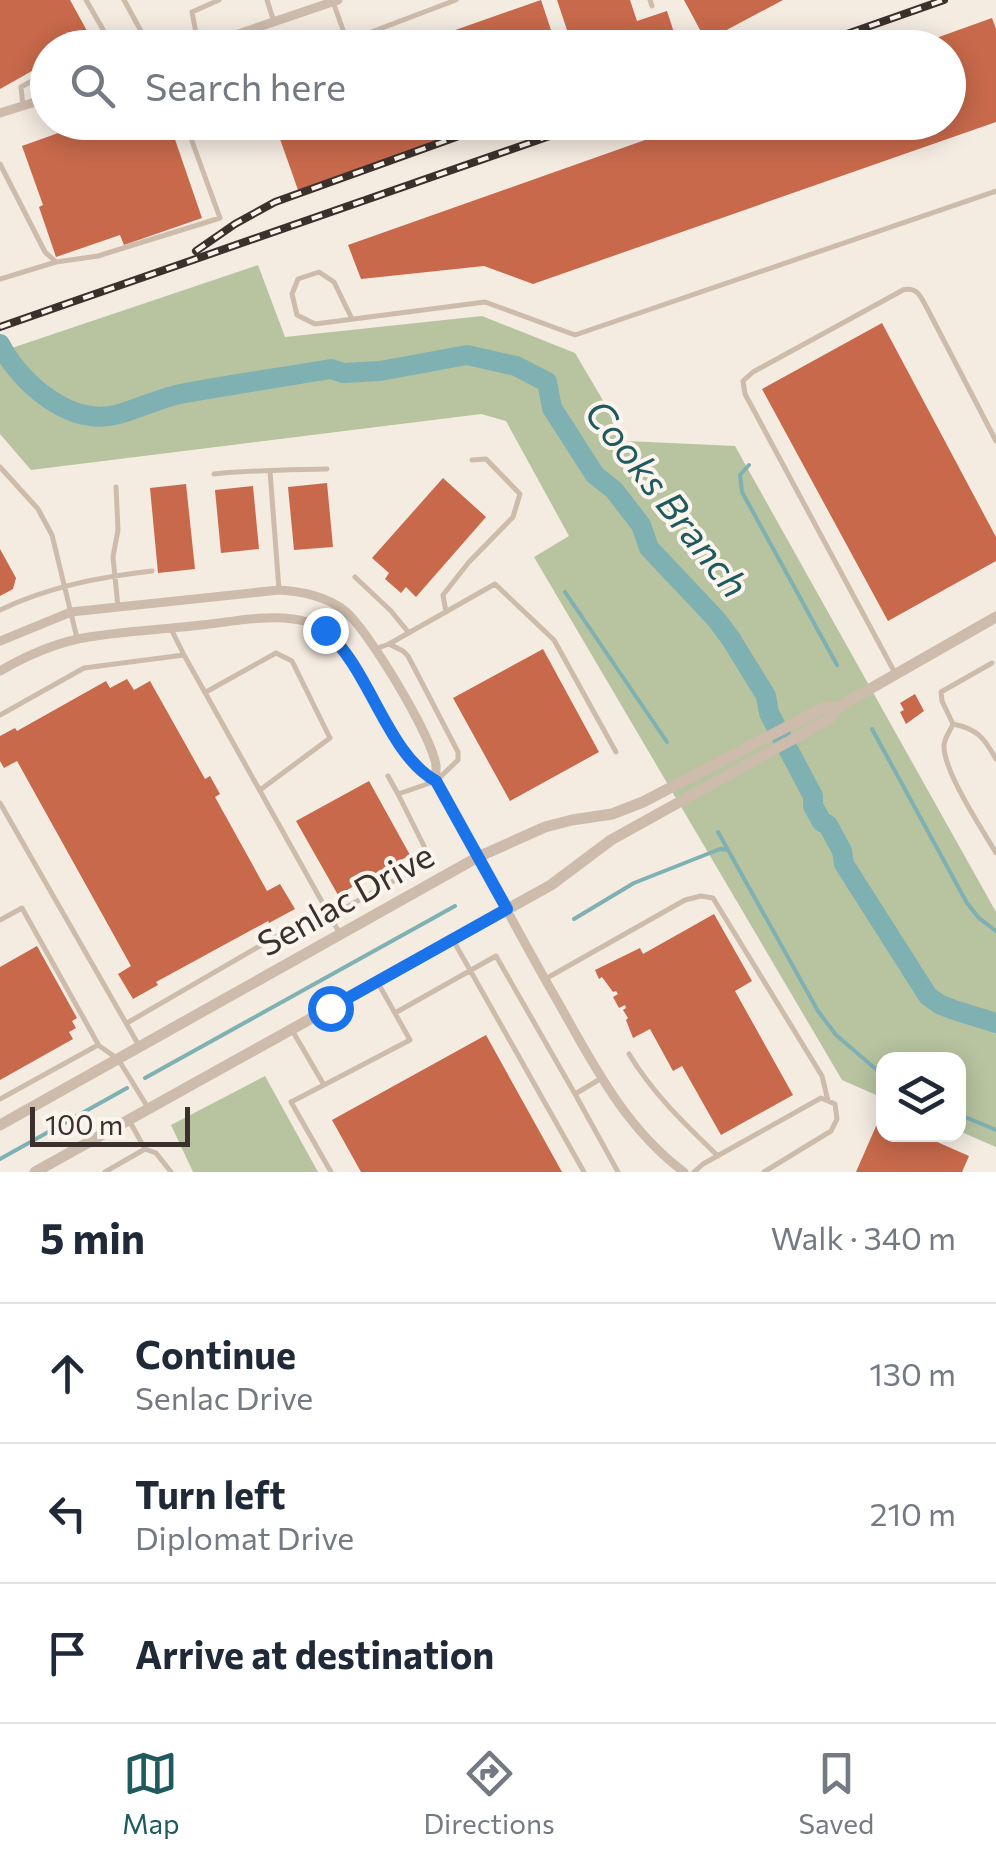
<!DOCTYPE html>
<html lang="en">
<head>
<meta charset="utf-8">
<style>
  body { margin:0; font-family:Commissioner,sans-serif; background:#f6f6f7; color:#1f2937 }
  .controls { position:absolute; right:30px; bottom:30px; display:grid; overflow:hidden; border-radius:20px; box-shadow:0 5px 25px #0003 }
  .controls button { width:90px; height:90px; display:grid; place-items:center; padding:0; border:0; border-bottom:2px solid #e0e1e3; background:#fff; color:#1f2937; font:50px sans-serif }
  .scale { position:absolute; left:30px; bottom:25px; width:160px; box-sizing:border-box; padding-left:10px; border:5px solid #3b302b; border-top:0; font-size:28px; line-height:35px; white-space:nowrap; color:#3b302b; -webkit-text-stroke:8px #fbf5ee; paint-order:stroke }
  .stop { position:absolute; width:30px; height:30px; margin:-22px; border:8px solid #1a73e8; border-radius:50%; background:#fff }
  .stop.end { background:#1a73e8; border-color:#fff; box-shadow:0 2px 10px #0008 }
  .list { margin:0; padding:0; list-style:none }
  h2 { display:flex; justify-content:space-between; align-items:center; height:130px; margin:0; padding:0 40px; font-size:42px }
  h2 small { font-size:32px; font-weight:400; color:#747a83 }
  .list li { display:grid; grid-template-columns:65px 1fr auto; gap:30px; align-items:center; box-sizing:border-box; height:140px; padding:0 40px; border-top:2px solid #e0e1e3 }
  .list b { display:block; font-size:38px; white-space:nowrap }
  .list p { margin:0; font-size:32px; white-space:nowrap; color:#747a83 }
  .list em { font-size:32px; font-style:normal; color:#747a83 }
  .icon { flex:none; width:55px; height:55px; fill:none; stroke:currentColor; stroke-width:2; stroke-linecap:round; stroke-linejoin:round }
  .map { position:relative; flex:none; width:996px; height:1172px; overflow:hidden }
  .search { position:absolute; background:#fff; box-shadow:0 5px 25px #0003; left:30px; right:30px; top:30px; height:110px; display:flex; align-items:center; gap:25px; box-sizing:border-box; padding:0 35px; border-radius:55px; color:#747a83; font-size:38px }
  .sheet { height:550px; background:#fff }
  nav { display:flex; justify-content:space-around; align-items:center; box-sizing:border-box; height:140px; border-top:2px solid #e0e1e3; background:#fff; font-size:28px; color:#747a83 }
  nav a { display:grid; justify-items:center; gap:5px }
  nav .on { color:#1f5a5e }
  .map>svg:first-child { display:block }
</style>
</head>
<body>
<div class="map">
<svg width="996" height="1172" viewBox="0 0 996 1172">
  <rect width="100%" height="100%" fill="#f4ebe1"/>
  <!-- grass -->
  <path fill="#b8c4a0" d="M258,265L285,337L482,316L575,353L627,441L735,446L996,912V1147L959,1131L958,1060H884L883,1098L842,1080L534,557L569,536L506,421L481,414L31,470L0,434V352Z
    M265,1076L318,1172H193L171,1125Z"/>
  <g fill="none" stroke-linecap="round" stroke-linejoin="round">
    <!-- stream -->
    <path stroke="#7fb0b2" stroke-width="4" d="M749,465L740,475L742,492L837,665
      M565,592L667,742
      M872,729L967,903L979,918L996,931
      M718,832L818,1011L836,1035L884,1076
      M574,919L634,883L720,849L728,850
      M145,1078L455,906
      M958,1114L996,1130
      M0,1159L127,1088"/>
    <!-- river -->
    <path stroke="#7fb0b2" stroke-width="20" d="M0,344C20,383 71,428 119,414C141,408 162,397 185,393C234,384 283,377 331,369L343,373L380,371L467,355L516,366L547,382L552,408L595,475L614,490L641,525L649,548L716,619L731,639L766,696L769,713L813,796V806L822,822L828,825L842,851L844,864L928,996L939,1004L954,1010L996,1023"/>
  </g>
  <!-- building -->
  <path fill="#c8694b" d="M0,0H70L91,38L75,48H48V62L0,89Z
    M541,0L557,48H407V47Z
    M557,0H630L637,21L667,11L679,48H573Z
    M684,0H783L706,41Z
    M992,18L996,29V122L533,284L484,266L361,279L348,245L696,122H948V48L911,47Z
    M89,122H169L202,218L124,245L120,235L56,257L39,207L43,205L22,146Z
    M274,122H487V123L298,190Z
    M882,323L996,537V561L888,621L762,389Z
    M443,478L486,517L416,597L406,587L401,593L385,579L389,573L372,558Z
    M327,483L333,547L294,550L288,487Z
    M186,484L195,569L158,573L150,488Z
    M253,486L259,549L221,553L215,490Z
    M0,549L16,578L13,589L0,596Z
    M543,649L599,752L510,801L453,698Z
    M127,679L134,690L150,681L205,779L210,776L220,794L215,797L267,891L280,884L295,909L269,923L268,921L156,982L158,985L133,999L118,974L131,966L17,761L4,768L0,761V736L15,728L17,731L106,681L110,688Z
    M915,694L924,711L906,724L900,712L904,710L900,703Z
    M369,781L410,855L338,895L296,821Z
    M714,914L752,981L735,991L793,1095L721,1135L682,1066L673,1071L650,1029L633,1038L626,1020L628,1018L623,1010L626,1008L625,1005L619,1008L613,997L618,994L616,991L613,992L602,977L599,979L595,970L640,948L643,954Z
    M37,946L77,1018L72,1021L76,1028L69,1032L73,1039L0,1080V967Z
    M486,1035L562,1172H361L332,1120Z
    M880,1117L884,1119V1134H919L969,1156L962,1172H856Z"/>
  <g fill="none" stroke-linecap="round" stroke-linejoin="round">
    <!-- service -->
    <path stroke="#cdbbac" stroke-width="5" d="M86,0L108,38L119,45L141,31L124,0
      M267,0L274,22
      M650,0L652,6
      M333,2L347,41
      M255,28L264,48
      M201,46L196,33L192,12L219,0
      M92,48L106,39
      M329,48L456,0
      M23,106L21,87L48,72
      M0,164L45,252L56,262L98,256L220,218L185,122
      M0,279L56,262
      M352,319L334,282L319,272L298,279L292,294L297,315L315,324L485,302L575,335L996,191
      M0,467L38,509L52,535L77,638
      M270,471L279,590
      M214,474C252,470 289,470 327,469
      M116,487L118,530L113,557L118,607
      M355,577L391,611L409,633
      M0,610C48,587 99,577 152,571
      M446,612L443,595L469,562L513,517L520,494L486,459L472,460
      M171,629L184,655
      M389,644L495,584L554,640L616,752
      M895,673L745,394L743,381L753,372L903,290C918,286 921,298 928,310L996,441
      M206,692L276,653L292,661L330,738L260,790
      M0,715L84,668L184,655L340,934
      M953,724C950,731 945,737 944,745C943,771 982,829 996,853
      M953,724L942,701L941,692L992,663
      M953,724C978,729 984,738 996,759
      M388,776L398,794
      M0,803L138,1044
      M0,920L22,908L98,1044
      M453,940L584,1172
      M547,978L685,900L701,896L713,898L822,1076L828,1101
      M395,1013L496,956L575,1094L602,1078
      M127,1023L325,908L343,909L419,867L425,854L424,846L398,794L436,781L458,760V752L408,656L403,651L389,644L378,648
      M292,1030L324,1085L291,1102L331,1172
      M629,1054C654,1095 684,1123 718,1156
      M324,1085L410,1040L378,983
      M575,1094L618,1172
      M0,1099L98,1045L118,1059L147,1106
      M130,1122L145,1149L156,1153L171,1172
      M105,1172L145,1149
      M694,1172L703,1164L821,1098L835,1104L837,1119L831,1131L764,1172"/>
    <!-- minor -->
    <path stroke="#cdbbac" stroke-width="9" d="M197,48L338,0
      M0,113L48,98
      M0,641L71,612L279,590C301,591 328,597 345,611C369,631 431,735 436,765C436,770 436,776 436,781C477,854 516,929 558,1002C593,1064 625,1128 684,1172
      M0,671C24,657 51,645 78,639C117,631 161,630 201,625C231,622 263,615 293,619C311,621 328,630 340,644C376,684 388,754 436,781"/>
    <!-- tertiary -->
    <path stroke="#cdbbac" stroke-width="11" d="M0,1125L478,857L545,827L572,820L612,814L643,802L823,708L840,706
      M35,1172L551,885L611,840L829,719L840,706L996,617"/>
    <!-- rail casing -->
    <g stroke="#3b302b" stroke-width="8">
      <path id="rail" d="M807,48L944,0
        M196,251L235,224L275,202L498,122
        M0,327L590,122"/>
    </g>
    <!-- rail -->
    <use href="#rail" stroke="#fbf5ee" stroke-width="4" stroke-dasharray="11" stroke-linecap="butt"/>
  </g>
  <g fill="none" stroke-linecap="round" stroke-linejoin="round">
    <!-- route -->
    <path stroke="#1a73e8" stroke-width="12" d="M325,630C371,671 387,754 436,781L507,909L330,1008"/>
  </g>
  <g text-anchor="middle" stroke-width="8" stroke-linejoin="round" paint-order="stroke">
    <!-- street labels -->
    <g font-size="35" fill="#3b302b" stroke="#fbf5ee">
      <text transform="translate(346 900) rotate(-29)" y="12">Senlac Drive</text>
    </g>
    <!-- water labels -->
    <g font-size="38" font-style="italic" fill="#1f5a5e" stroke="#fbf5ee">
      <text transform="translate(666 499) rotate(52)" y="13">Cooks Branch</text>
    </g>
  </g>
</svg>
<div class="controls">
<button><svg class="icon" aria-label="layers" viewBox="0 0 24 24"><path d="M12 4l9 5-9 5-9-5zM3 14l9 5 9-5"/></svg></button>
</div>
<div class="scale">100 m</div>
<div class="stop" style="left:330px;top:1008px"></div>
<div class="stop end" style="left:325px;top:630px"></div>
<div class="search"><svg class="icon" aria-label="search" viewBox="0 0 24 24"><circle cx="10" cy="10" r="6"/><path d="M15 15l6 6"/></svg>Search here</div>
</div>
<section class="sheet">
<h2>5 min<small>Walk · 340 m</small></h2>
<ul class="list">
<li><svg class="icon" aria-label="ahead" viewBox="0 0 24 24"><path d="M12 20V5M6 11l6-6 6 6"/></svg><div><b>Continue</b><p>Senlac Drive</p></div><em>130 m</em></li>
<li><svg class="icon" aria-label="left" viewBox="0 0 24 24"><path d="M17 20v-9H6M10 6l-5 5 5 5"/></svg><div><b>Turn left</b><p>Diplomat Drive</p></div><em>210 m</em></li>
<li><svg class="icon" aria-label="arrive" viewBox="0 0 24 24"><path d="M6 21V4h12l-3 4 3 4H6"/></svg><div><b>Arrive at destination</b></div></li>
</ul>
</section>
<nav>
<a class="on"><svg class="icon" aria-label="map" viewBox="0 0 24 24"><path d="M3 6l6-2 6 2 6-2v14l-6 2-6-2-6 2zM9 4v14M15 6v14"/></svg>Map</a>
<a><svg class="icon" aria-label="directions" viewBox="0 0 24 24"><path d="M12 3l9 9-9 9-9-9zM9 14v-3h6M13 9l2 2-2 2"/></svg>Directions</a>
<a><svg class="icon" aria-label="saved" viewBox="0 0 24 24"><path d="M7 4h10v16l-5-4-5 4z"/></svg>Saved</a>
</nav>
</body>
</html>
